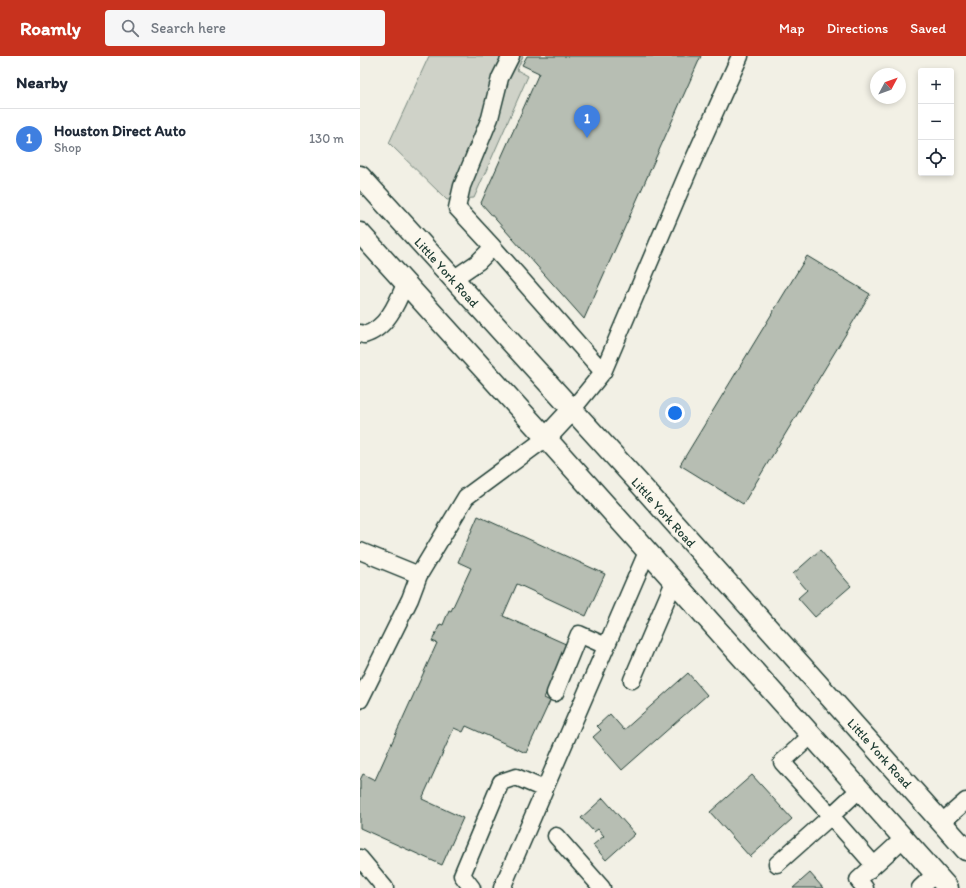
<!DOCTYPE html>
<html lang="en">
<head>
<meta charset="utf-8">
<style>
  body { margin:0; font-family:Itim,sans-serif; background:#f6f6f7; color:#1f2937 }
  .controls { position:absolute; right:12px; top:12px; display:grid; overflow:hidden; border-radius:4px; box-shadow:0 2px 6px #0003 }
  .controls button { width:36px; height:36px; display:grid; place-items:center; padding:0; border:0; border-bottom:1px solid #e0e1e3; background:#fff; color:#1f2937; font:20px sans-serif }
  .compass { position:absolute; left:510px; top:12px; width:36px; height:36px; border-radius:50%; background:#fff; box-shadow:0 2px 6px #0003; rotate:49deg }
  .you { position:absolute; left:315px; top:357px; width:14px; height:14px; margin:-10px; border:3px solid #fff; border-radius:50%; background:#1a73e8; box-shadow:0 0 0 6px #1a73e833 }
  .badge { display:grid; place-items:center; width:26px; height:26px; border-radius:50%; background:#c8321e; color:#fff; font-size:13px; font-weight:700 }
  .pin { position:absolute; translate:-50% -33px; filter:drop-shadow(0 1px 2px #0008) }
  .pin::after { content:''; position:absolute; top:21px; width:14px; height:12px; background:inherit; clip-path:polygon(0 0,100% 0,50% 100%) }
  .list { margin:0; padding:0; list-style:none }
  h2 { display:flex; justify-content:space-between; align-items:center; height:52px; margin:0; padding:0 16px; font-size:17px }
  h2 small { font-size:13px; font-weight:400; color:#747a83 }
  .list li { display:grid; grid-template-columns:26px 1fr auto; gap:12px; align-items:center; box-sizing:border-box; height:60px; padding:0 16px; border-top:1px solid #e0e1e3 }
  .list b { display:block; font-size:15px; white-space:nowrap }
  .list p { margin:0; font-size:13px; white-space:nowrap; color:#747a83 }
  .list em { font-size:13px; font-style:normal; color:#747a83 }
  .icon { flex:none; width:22px; height:22px; fill:none; stroke:currentColor; stroke-width:2; stroke-linecap:round; stroke-linejoin:round }
  .map { position:relative; flex:none; width:606px; height:832px; overflow:hidden }
  header { display:flex; align-items:center; gap:24px; box-sizing:border-box; height:56px; padding:0 20px; background:#c8321e; color:#fff }
  header strong { font-size:19px }
  nav { display:flex; gap:22px; margin-inline-start:auto; font-size:14px }
  .search { width:280px; height:36px; background:#f6f6f7; display:flex; align-items:center; gap:10px; box-sizing:border-box; padding:0 14px; border-radius:4px; color:#747a83; font-size:15px }
  main { display:flex }
  aside { flex:1; background:#fff }
  .map>svg:first-child { display:block }
</style>
</head>
<body>
<header>
<strong>Roamly</strong>
<div class="search"><svg class="icon" aria-label="search" viewBox="0 0 24 24"><circle cx="10" cy="10" r="6"/><path d="M15 15l6 6"/></svg>Search here</div>
<nav><a>Map</a><a>Directions</a><a>Saved</a></nav>
</header>
<main>
<aside>
<h2>Nearby<small></small></h2>
<ul class="list">
<li><span class="badge" style="background:#3f7fe0">1</span><div><b>Houston Direct Auto</b><p>Shop</p></div><em>130 m</em></li>
</ul>
</aside>
<div class="map">
<svg width="606" height="832" viewBox="0 0 606 832">
  <rect width="100%" height="100%" fill="#f2f0e5"/>
  <filter id="ink" filterUnits="userSpaceOnUse"><feTurbulence type="fractalNoise" baseFrequency=".025" numOctaves="2"/><feDisplacementMap in="SourceGraphic" scale="8" xChannelSelector="R" yChannelSelector="G"/><feConvolveMatrix kernelMatrix="1 2 1 2 8 2 1 2 1" color-interpolation-filters="sRGB"/></filter>
  <g filter="url(#ink)">
    <!-- green -->
    <path fill="#cfd2c8" stroke="#77887e" d="M69,0H163L157,14L168,20L114,142L87,144L29,87Z"/>
    <!-- building -->
    <path fill="#b7beb3" stroke="#1f3d34" d="M167,0H341L224,263L121,147L179,17L162,9Z
      M447,200L510,238L383,448L320,409Z
      M118,460L245,518L226,560L157,528L143,560L208,589L184,642L190,645L166,697L106,670L103,676L94,672L62,743L103,762L82,809L0,772V724L3,718L15,724L77,587L72,585L80,568L83,569L89,554L91,555L111,512L98,506Z
      M460,494L491,530L455,561L438,542L447,534L433,518Z
      M328,617L347,639L262,714L233,681L241,674L237,670L250,658L264,674Z
      M392,719L432,763L390,801L350,756Z
      M243,742L275,778L246,804L233,789L244,780L238,773L234,776L221,762Z
      M450,817L463,832H433Z"/>
    <g fill="none" stroke-linecap="round" stroke-linejoin="round">
      <!-- minor casing -->
      <g stroke="#1f3d34" stroke-width="19">
        <path id="minor" d="M133,191L97,152L102,130L130,62L140,22L151,0
          M93,223L118,206L133,191L243,316L212,354
          M0,277L4,279C26,273 37,248 45,228
          M243,316L328,116L380,0
          M0,495L59,519L106,441L186,382
          M272,624L314,526
          M195,637L219,578L246,590
          M0,644L50,543L59,519
          M500,733L471,760L514,809
          M582,766L606,745
          M196,780L242,832
          M0,802L25,832
          M417,808L471,760L422,706L452,679
          M112,832L102,819L141,726L156,721L184,733
          M142,832L287,496
          M505,832L498,824L544,782
          M560,832L575,818"/>
      </g>
      <!-- major casing -->
      <g stroke="#1f3d34" stroke-width="23">
        <path id="major" d="M0,120L278,426L606,794
          M0,177L186,382L588,832
          M186,382L212,354"/>
      </g>
      <!-- minor -->
      <use href="#minor" stroke="#fbf7ec" stroke-width="16"/>
      <!-- major -->
      <use href="#major" stroke="#fbf7ec" stroke-width="20"/>
    </g>
  </g>
  <g text-anchor="middle" stroke-width="3.5" stroke-linejoin="round" paint-order="stroke">
    <!-- street labels -->
    <g font-size="13" fill="#1f3d34" stroke="#fbf7ec">
      <text transform="translate(87 216) rotate(48)" y="5">Little York Road</text>
      <text transform="translate(304 456) rotate(48)" y="5">Little York Road</text>
      <text transform="translate(520 697) rotate(48)" y="5">Little York Road</text>
    </g>
  </g>
</svg>
<div class="controls">
<button>+</button>
<button>−</button>
<button><svg class="icon" aria-label="locate" viewBox="0 0 24 24"><circle cx="12" cy="12" r="6"/><path d="M12 2v4M12 18v4M2 12h4M18 12h4"/></svg></button>
</div>
<svg class="compass" viewBox="-18 -18 36 36"><path d="M0-13l5 13h-10z" fill="#e53935"/><path d="M0 13l5-13h-10z" fill="#747a83"/></svg>
<div class="you"></div>
<div class="pin badge" style="left:227px;top:82px;background:#3f7fe0">1</div>
</div>
</main>
</body>
</html>
